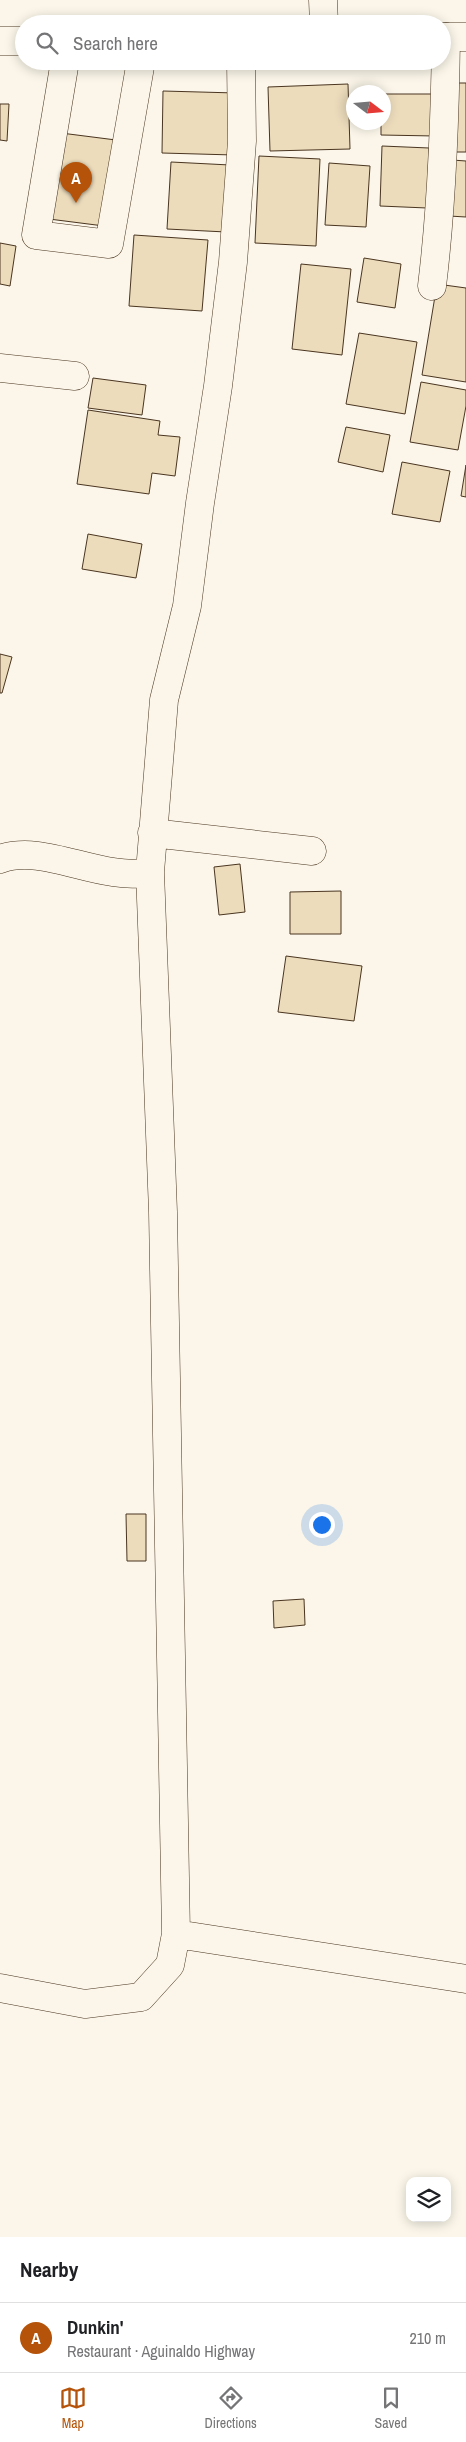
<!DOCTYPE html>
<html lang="en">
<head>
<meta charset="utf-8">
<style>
  body { margin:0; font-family:"Archivo Narrow",sans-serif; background:#f2f2f2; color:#202124 }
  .controls { position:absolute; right:15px; bottom:15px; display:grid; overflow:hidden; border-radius:10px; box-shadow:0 2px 12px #0003 }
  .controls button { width:45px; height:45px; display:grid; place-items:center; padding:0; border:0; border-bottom:1px solid #e0e0e0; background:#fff; color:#202124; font:25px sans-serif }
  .compass { position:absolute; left:346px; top:85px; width:45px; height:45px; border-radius:50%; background:#fff; box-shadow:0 2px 12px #0003; rotate:106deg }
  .you { position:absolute; left:321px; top:1524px; width:18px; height:18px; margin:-12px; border:4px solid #fff; border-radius:50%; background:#1a73e8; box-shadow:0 0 0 8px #1a73e833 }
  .badge { display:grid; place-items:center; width:32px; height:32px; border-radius:50%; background:#b45309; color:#fff; font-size:16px; font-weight:700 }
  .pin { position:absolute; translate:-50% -41px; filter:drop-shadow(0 1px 2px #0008) }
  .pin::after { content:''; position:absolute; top:26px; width:18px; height:15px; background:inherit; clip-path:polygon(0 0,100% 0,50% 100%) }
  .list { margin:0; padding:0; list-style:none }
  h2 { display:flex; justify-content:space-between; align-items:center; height:65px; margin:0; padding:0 20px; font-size:21px }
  h2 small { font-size:16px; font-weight:400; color:#757577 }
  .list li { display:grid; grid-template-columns:32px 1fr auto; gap:15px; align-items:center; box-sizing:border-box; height:70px; padding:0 20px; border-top:1px solid #e0e0e0 }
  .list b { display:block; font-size:19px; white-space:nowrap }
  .list p { margin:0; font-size:16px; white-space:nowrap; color:#757577 }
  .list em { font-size:16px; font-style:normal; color:#757577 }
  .icon { flex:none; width:28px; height:28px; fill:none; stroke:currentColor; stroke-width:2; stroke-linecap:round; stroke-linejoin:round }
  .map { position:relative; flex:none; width:466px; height:2237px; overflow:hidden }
  .search { position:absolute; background:#fff; box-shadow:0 2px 12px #0003; left:15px; right:15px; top:15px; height:55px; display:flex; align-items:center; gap:12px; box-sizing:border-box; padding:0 18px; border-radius:28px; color:#757577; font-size:19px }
  .sheet { height:135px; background:#fff }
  nav { display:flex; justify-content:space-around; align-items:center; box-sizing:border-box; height:70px; border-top:1px solid #e0e0e0; background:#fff; font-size:14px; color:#757577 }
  nav a { display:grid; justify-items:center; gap:2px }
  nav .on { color:#b45309 }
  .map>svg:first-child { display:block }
</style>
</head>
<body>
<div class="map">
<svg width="466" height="2237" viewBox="0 0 466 2237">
  <rect width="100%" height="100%" fill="#fbf6e9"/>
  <!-- building -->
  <path fill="#ecdcbc" stroke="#4a3520" d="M452,83H466V152H453Z
    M348,84L350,149L270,151L268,87Z
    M163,91L236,93L234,155L162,153Z
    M384,94H435V136L381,135V122H384Z
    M0,104H9L7,141L0,140Z
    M61,133L116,140L104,226L49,219Z
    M382,146L429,148L427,208L380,206Z
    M259,156L320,159L316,246L255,243Z
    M452,160L466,161V217L449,216Z
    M171,162L230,165L226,232L167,229Z
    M329,163L370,166L366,227L325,225Z
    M134,235L208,240L202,311L129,306Z
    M0,243L16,246L10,286L0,284Z
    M364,258L401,264L395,308L357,302Z
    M301,264L351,269L342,355L292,349Z
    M437,284L466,288V382L422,375Z
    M359,333L417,342L405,414L346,404Z
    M93,378L146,385L142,415L88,408Z
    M421,382L466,390V406L458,450L410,442Z
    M88,410L160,421L158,435L180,437L175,476L152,473L149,494L77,484Z
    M346,427L390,435L383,472L338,462Z
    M402,462L450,471L440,522L392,514Z
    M466,465V497L461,496Z
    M88,534L142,544L136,578L82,569Z
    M0,654L12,657L2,693H0Z
    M240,864L245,912L219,915L214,867Z
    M341,891V934H290V892Z
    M286,956L362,966L354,1021L278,1012Z
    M126,1514H146V1561H127Z
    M304,1599L305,1625L274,1628L273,1601Z"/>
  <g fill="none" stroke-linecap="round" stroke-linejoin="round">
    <!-- minor casing -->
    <g stroke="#4a3520" stroke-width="29">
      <path id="minor" d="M323,0L324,24
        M65,61L36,235L109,244L141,61
        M432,286C442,204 445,120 446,37
        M0,368L75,376
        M152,833L312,851
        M0,859C45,843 100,882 150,872
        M176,1934L466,1979
        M0,1988L85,2004L141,1997L170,1965L176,1934L163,1212L150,872L164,700L187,606L200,503L218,386L233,262L242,141L241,61"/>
    </g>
    <!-- major casing -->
    <g stroke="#4a3520" stroke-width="29">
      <path id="major" d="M442,37H466
        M0,41H24"/>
    </g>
    <!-- minor -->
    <use href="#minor" stroke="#fbf6e9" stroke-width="28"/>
    <!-- major -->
    <use href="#major" stroke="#fbf6e9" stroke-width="28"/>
  </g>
</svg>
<div class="controls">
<button><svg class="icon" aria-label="layers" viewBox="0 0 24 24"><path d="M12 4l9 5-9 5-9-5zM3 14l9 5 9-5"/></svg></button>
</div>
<svg class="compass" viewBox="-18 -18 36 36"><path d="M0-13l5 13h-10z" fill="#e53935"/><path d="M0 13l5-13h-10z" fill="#757577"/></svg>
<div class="you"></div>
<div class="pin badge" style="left:76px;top:203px">A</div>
<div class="search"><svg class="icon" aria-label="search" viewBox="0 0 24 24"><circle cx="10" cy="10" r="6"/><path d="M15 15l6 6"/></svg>Search here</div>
</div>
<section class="sheet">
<h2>Nearby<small></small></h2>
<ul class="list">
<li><span class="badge">A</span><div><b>Dunkin'</b><p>Restaurant · Aguinaldo Highway</p></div><em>210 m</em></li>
</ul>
</section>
<nav>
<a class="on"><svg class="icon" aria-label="map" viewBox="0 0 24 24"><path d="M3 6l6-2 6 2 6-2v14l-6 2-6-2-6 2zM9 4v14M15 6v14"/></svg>Map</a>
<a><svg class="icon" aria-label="directions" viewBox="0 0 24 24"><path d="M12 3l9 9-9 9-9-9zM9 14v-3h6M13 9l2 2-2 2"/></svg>Directions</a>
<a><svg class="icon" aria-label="saved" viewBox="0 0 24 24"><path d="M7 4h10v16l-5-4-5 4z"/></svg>Saved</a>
</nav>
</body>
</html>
